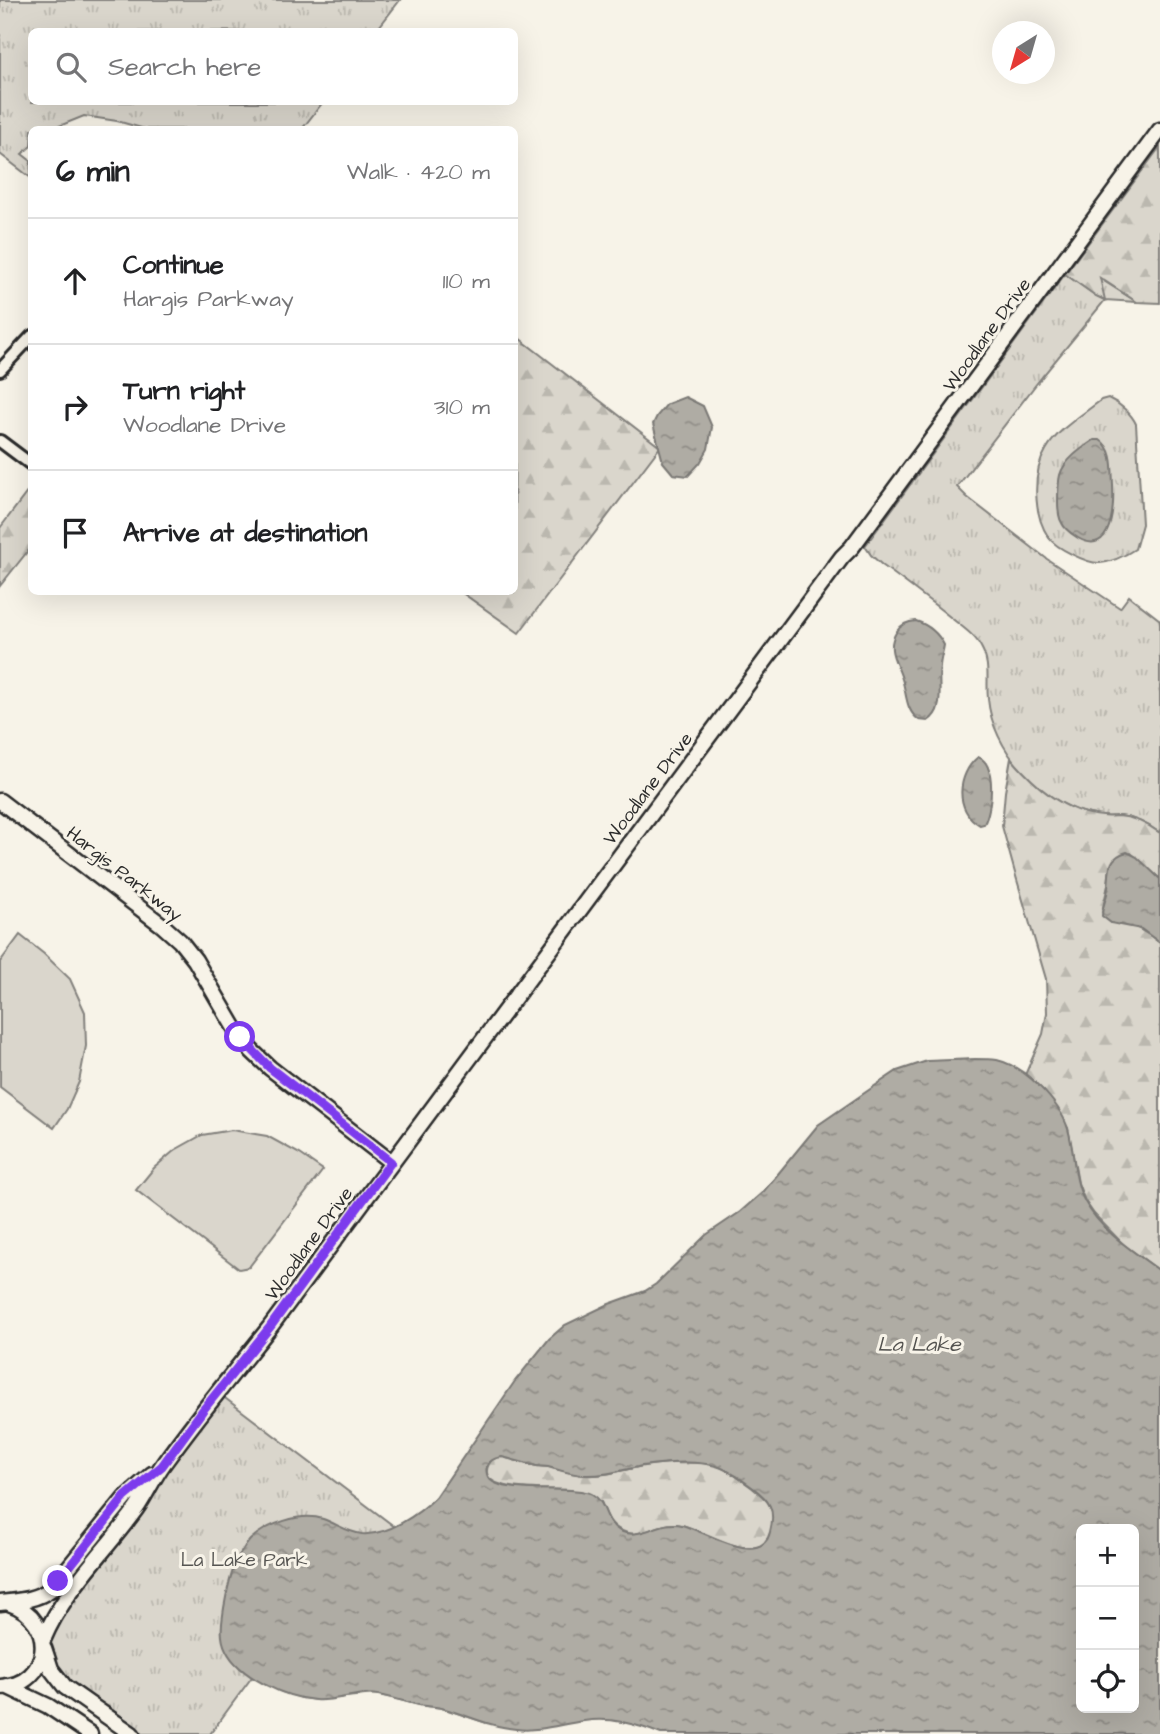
<!DOCTYPE html>
<html lang="en">
<head>
<meta charset="utf-8">
<style>
  body { margin:0; font-family:"Architects Daughter",sans-serif; background:#f2f2f2; color:#202124 }
  .controls { position:absolute; right:21px; bottom:21px; display:grid; overflow:hidden; border-radius:10px; box-shadow:0 7px 28px #0002 }
  .controls button { width:63px; height:63px; display:grid; place-items:center; padding:0; border:0; border-bottom:2px solid #e0e0e0; background:#fff; color:#202124; font:35px sans-serif }
  .compass { position:absolute; left:992px; top:21px; width:63px; height:63px; border-radius:50%; background:#fff; box-shadow:0 7px 28px #0002; rotate:217deg }
  .stop { position:absolute; width:21px; height:21px; margin:-16px; border:5px solid #7c3aed; border-radius:50%; background:#fff }
  .stop.end { background:#7c3aed; border-color:#fff; box-shadow:0 2px 7px #0008 }
  .list { margin:0; padding:0; list-style:none }
  h2 { display:flex; justify-content:space-between; align-items:center; height:91px; margin:0; padding:0 28px; font-size:30px }
  h2 small { font-size:23px; font-weight:400; color:#757577 }
  .list li { display:grid; grid-template-columns:46px 1fr auto; gap:21px; align-items:center; box-sizing:border-box; height:126px; padding:0 28px; border-top:2px solid #e0e0e0 }
  .list b { display:block; font-size:26px; white-space:nowrap }
  .list p { margin:0; font-size:23px; white-space:nowrap; color:#757577 }
  .list em { font-size:23px; font-style:normal; color:#757577 }
  .icon { flex:none; width:38px; height:38px; fill:none; stroke:currentColor; stroke-width:2; stroke-linecap:round; stroke-linejoin:round }
  .map { position:relative; flex:none; width:1160px; height:1734px; overflow:hidden }
  .search { position:absolute; background:#fff; box-shadow:0 7px 28px #0002; left:28px; top:28px; width:490px; height:77px; display:flex; align-items:center; gap:18px; box-sizing:border-box; padding:0 24px; border-radius:10px; color:#757577; font-size:26px }
  .panel { position:absolute; background:#fff; box-shadow:0 7px 28px #0002; left:28px; top:126px; width:490px; height:469px; border-radius:10px }
  .map>svg:first-child { display:block }
</style>
</head>
<body>
<div class="map">
<svg width="1160" height="1734" viewBox="0 0 1160 1734">
  <defs>
    <pattern id="grass-tufts" width="24" height="20" patternUnits="userSpaceOnUse" patternTransform="scale(1.75)"><rect width="24" height="20" fill="#dad6cc"/><path d="M3 7l-1-3M5 7V3M7 7l1-3M15 17l-1-3M17 17v-4M19 17l1-3" fill="none" stroke="#bbb8af"/></pattern>
    <pattern id="forest-firs" width="22" height="20" patternUnits="userSpaceOnUse" patternTransform="scale(1.75)"><rect width="22" height="20" fill="#dad6cc"/><path d="M5 1l3.5 6h-7zM16 11l3.5 6h-7z" fill="#bbb8af"/></pattern>
    <pattern id="water-ripples" width="26" height="14" patternUnits="userSpaceOnUse" patternTransform="scale(1.75)"><rect width="26" height="14" fill="#afaca4"/><path d="M2 4q2-2 4 0t4 0M15 11q2-2 4 0t4 0" fill="none" stroke="#8f8c86"/></pattern>
  </defs>
  <rect width="100%" height="100%" fill="#f7f3e8"/>
  <filter id="ink" filterUnits="userSpaceOnUse"><feTurbulence type="fractalNoise" baseFrequency=".0143" numOctaves="2"/><feDisplacementMap in="SourceGraphic" scale="14" xChannelSelector="R" yChannelSelector="G"/><feConvolveMatrix kernelMatrix="1 2 1 2 8 2 1 2 1" color-interpolation-filters="sRGB"/></filter>
  <g filter="url(#ink)">
    <!-- grass -->
    <path fill="url(#grass-tufts)" stroke="#82807c" stroke-width="2" d="M0,0H400L376,31L32,32V102H323L302,129H145L117,121L84,116L52,129L32,130L31,146L22,154L31,161V178L0,154Z
      M1065,274L1096,296L1104,300L1099,278L1137,302L1105,300L1037,383L957,487L967,497L1047,559L1120,608L1129,596L1160,620V833C1149,825 1134,818 1121,816C1114,816 1106,817 1099,816C1073,812 1048,798 1029,779C1008,757 991,730 988,699C986,680 991,665 981,647C975,635 961,626 950,617C928,599 905,582 882,565L871,555L865,546Z
      M1108,398C1119,403 1131,413 1136,424L1142,524L1135,549C1126,555 1112,562 1100,563C1088,564 1056,548 1049,538C1033,515 1032,473 1046,450C1058,429 1082,415 1101,400Z
      M217,1392L548,1643L487,1723L442,1708L420,1705L375,1694L316,1700L302,1698L282,1692L252,1677L210,1734H132L72,1693L47,1659L51,1622Z"/>
    <!-- forest -->
    <path fill="url(#forest-firs)" stroke="#82807c" stroke-width="2" d="M1160,147V303L1137,302L1100,278L1105,300L1096,296L1065,274Z
      M515,335L660,447L519,633L461,592H514Z
      M31,487V547L0,586V528Z
      M1011,758C1035,786 1064,813 1103,816C1108,817 1114,816 1119,816C1133,817 1149,825 1160,833V879L1131,853L1110,866L1108,885L1102,912C1123,922 1142,928 1160,943V1271L1124,1245L1094,1214L1085,1201L1078,1183L1068,1128L1044,1091L1025,1075L1043,1034L1047,1013L1046,979L1015,873L1002,826L1005,792Z
      M502,1457C512,1459 522,1463 533,1465C538,1467 543,1466 549,1467C561,1470 573,1475 585,1475C603,1476 621,1471 638,1467C658,1463 699,1460 718,1466C731,1471 751,1486 762,1496C769,1502 773,1509 773,1519C771,1582 701,1523 673,1524C655,1524 639,1540 622,1531C609,1525 606,1514 601,1502C591,1498 580,1492 570,1490C557,1488 472,1495 489,1464C492,1458 495,1457 502,1457Z"/>
    <!-- pitch -->
    <path fill="#dad6cc" stroke="#82807c" stroke-width="2" d="M20,935L44,954L70,979L85,1012L86,1046L79,1082L67,1109L54,1128L0,1087V962Z
      M232,1130L267,1136L300,1154L323,1170L249,1267L239,1269L136,1190L154,1168L175,1150L202,1135Z"/>
    <!-- water -->
    <path fill="url(#water-ripples)" stroke="#7a7874" stroke-width="2" fill-rule="evenodd" d="M685,397L703,406L712,427L708,449L700,463L688,476L673,474L663,462L653,424L657,416L667,404Z
      M1094,440H1100C1114,449 1112,469 1113,485C1114,505 1113,558 1078,538C1072,534 1065,530 1062,523C1058,517 1058,509 1058,502C1058,493 1058,483 1060,475C1064,460 1082,448 1094,440Z
      M916,621C928,625 938,633 944,645C943,652 940,660 940,667C937,686 946,709 928,721L919,720C905,710 907,694 902,679C897,662 885,649 897,631C902,624 907,622 916,621Z
      M978,757C997,763 992,810 984,824L980,825C954,811 957,774 978,757Z
      M1127,852L1137,857L1160,879V943L1141,929L1111,923L1102,916C1102,908 1105,902 1107,894C1111,876 1104,858 1127,852Z
      M975,1059C982,1059 990,1059 997,1060C1024,1066 1060,1102 1068,1129C1075,1153 1073,1180 1085,1202C1102,1232 1133,1251 1160,1271V1734H661C636,1724 611,1717 584,1721C561,1724 539,1732 516,1729C491,1727 469,1716 445,1709C437,1706 428,1707 419,1705C405,1702 392,1697 378,1695C357,1691 336,1702 315,1700C286,1698 239,1677 226,1650C219,1637 222,1622 224,1608C228,1585 233,1559 250,1540C266,1524 301,1512 323,1519C337,1524 347,1532 362,1534C387,1536 419,1514 436,1497L515,1381L549,1339L565,1325L609,1304L645,1291L656,1284L706,1235L740,1212L764,1191L818,1125L879,1083L897,1071L927,1061ZM502,1457C512,1459 522,1463 532,1465C538,1467 543,1466 548,1467C560,1470 572,1475 584,1475C604,1476 623,1470 642,1466C663,1463 695,1460 716,1466C729,1469 741,1480 752,1487C770,1500 776,1510 770,1532C761,1569 703,1530 682,1525C660,1519 641,1541 620,1531C603,1522 608,1503 592,1494C574,1484 492,1498 487,1474C484,1463 493,1458 502,1457ZM1134,1529V1708H1081V1529Z"/>
    <g fill="none" stroke-linecap="round" stroke-linejoin="round">
      <!-- street casing -->
      <g stroke="#2b2b2b" stroke-width="16">
        <path id="street" d="M0,370L32,336
          M0,441L32,465"/>
      </g>
      <!-- secondary casing -->
      <g stroke="#2b2b2b" stroke-width="19">
        <path id="secondary" d="M0,801L162,925L180,941L195,960L240,1037L252,1051L270,1068L391,1162
          M0,1603C18,1601 36,1600 51,1589L125,1498L152,1474
          M43,1640C64,1590 104,1553 136,1509C146,1495 153,1478 164,1463C197,1417 234,1372 270,1327L842,557L852,547L1160,130
          M44,1648L51,1669L65,1687L132,1734
          M6,1686L48,1706L90,1734
          M0,1687C51,1686 59,1620 9,1603"/>
      </g>
      <!-- street -->
      <use href="#street" stroke="#f7f3e8" stroke-width="10"/>
      <!-- secondary -->
      <use href="#secondary" stroke="#f7f3e8" stroke-width="14"/>
    </g>
  </g>
  <g fill="none" stroke-linecap="round" stroke-linejoin="round" filter="url(#ink)">
    <!-- route -->
    <path stroke="#7c3aed" stroke-width="9" d="M58,1581L125,1497L162,1466L203,1410L270,1327L391,1162L270,1068L240,1037"/>
  </g>
  <g text-anchor="middle" stroke-width="6" stroke-linejoin="round" paint-order="stroke">
    <!-- street labels -->
    <g font-size="19" fill="#2b2b2b" stroke="#f7f3e8">
      <text transform="translate(986 334) rotate(-54)" y="7">Woodlane Drive</text>
      <text transform="translate(647 788) rotate(-53)" y="7">Woodlane Drive</text>
      <text transform="translate(125 873) rotate(38)" y="7">Hargis Parkway</text>
      <text transform="translate(308 1243) rotate(-54)" y="7">Woodlane Drive</text>
    </g>
    <!-- park labels -->
    <g font-size="19" fill="#575653" stroke="#f7f3e8">
      <text x="244" y="1566">La Lake Park</text>
    </g>
    <!-- water labels -->
    <g font-size="21" font-style="italic" fill="#53524f" stroke="#f7f3e8">
      <text x="919" y="1351">La Lake</text>
    </g>
  </g>
</svg>
<div class="controls">
<button>+</button>
<button>−</button>
<button><svg class="icon" aria-label="locate" viewBox="0 0 24 24"><circle cx="12" cy="12" r="6"/><path d="M12 2v4M12 18v4M2 12h4M18 12h4"/></svg></button>
</div>
<svg class="compass" viewBox="-18 -18 36 36"><path d="M0-13l5 13h-10z" fill="#e53935"/><path d="M0 13l5-13h-10z" fill="#757577"/></svg>
<div class="stop" style="left:240px;top:1037px"></div>
<div class="stop end" style="left:58px;top:1581px"></div>
<div class="search"><svg class="icon" aria-label="search" viewBox="0 0 24 24"><circle cx="10" cy="10" r="6"/><path d="M15 15l6 6"/></svg>Search here</div>
<section class="panel">
<h2>6 min<small>Walk · 420 m</small></h2>
<ul class="list">
<li><svg class="icon" aria-label="ahead" viewBox="0 0 24 24"><path d="M12 20V5M6 11l6-6 6 6"/></svg><div><b>Continue</b><p>Hargis Parkway</p></div><em>110 m</em></li>
<li><svg class="icon" aria-label="right" viewBox="0 0 24 24"><path d="M7 20v-9h11M14 6l5 5-5 5"/></svg><div><b>Turn right</b><p>Woodlane Drive</p></div><em>310 m</em></li>
<li><svg class="icon" aria-label="arrive" viewBox="0 0 24 24"><path d="M6 21V4h12l-3 4 3 4H6"/></svg><div><b>Arrive at destination</b></div></li>
</ul>
</section>
</div>
</body>
</html>
